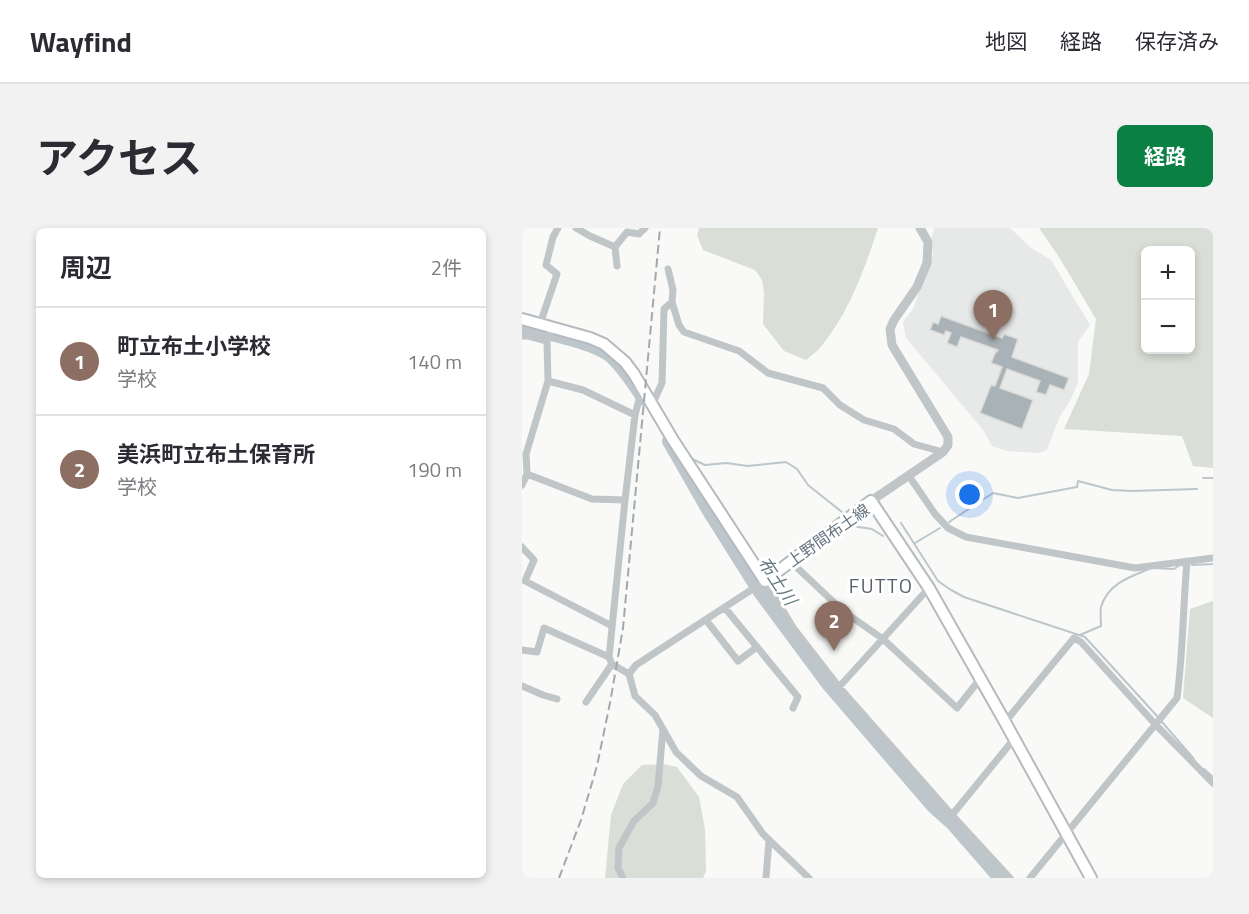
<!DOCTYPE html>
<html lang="ja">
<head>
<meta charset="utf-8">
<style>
  body { margin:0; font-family:"Titillium Web","Noto Sans JP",sans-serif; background:#f2f2f3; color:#2b2b33 }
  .controls { position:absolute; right:18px; top:18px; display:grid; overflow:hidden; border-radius:9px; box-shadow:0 3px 9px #0003 }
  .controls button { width:54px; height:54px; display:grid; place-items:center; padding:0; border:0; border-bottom:2px solid #e1e1e2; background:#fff; color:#2b2b33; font:30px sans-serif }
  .you { position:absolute; left:448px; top:267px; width:21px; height:21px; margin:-15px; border:4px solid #fff; border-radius:50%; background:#1a73e8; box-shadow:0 0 0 9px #1a73e833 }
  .badge { display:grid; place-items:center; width:39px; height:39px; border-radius:50%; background:#0b8043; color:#fff; font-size:20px; font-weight:700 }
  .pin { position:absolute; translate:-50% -50px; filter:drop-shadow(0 2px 3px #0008) }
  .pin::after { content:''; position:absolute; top:32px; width:21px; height:18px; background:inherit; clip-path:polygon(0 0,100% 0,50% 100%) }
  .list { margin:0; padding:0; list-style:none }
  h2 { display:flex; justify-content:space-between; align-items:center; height:78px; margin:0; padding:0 24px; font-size:26px }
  h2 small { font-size:20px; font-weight:400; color:#7c7c81 }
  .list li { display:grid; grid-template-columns:39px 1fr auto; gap:18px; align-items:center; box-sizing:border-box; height:108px; padding:0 24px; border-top:2px solid #e1e1e2 }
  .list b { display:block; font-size:22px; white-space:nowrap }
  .list p { margin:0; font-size:20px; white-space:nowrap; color:#7c7c81 }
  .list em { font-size:20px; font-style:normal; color:#7c7c81 }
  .map { position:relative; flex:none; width:691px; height:650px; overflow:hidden; border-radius:9px }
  header { display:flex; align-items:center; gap:36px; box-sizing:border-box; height:84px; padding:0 30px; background:#fff; border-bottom:2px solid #e1e1e2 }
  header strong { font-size:28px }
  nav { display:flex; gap:33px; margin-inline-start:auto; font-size:21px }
  .intro { display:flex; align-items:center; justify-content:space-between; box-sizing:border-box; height:144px; padding:0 36px }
  h1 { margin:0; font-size:42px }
  .button { padding:15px 27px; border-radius:9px; background:#0b8043; color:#fff; font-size:21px; font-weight:700 }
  main { display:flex; gap:36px; padding:0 36px }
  aside { flex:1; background:#fff; border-radius:9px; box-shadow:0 3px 9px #0003 }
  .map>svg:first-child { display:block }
</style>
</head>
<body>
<header>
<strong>Wayfind</strong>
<nav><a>地図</a><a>経路</a><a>保存済み</a></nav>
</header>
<div class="intro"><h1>アクセス</h1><a class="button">経路</a></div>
<main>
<aside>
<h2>周辺<small>2件</small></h2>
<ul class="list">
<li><span class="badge" style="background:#8d6e63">1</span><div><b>町立布土小学校</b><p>学校</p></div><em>140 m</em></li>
<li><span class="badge" style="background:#8d6e63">2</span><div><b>美浜町立布土保育所</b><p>学校</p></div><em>190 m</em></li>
</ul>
</aside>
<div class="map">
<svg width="691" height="650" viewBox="0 0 691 650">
  <rect width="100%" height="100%" fill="#f9f9f7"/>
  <!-- built -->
  <path fill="#e7e8e8" d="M412,0H488L508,19L529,32L568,97L556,114V155L547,175L538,188L525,222L516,225L485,223L470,218L461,202L384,110L381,94L391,81L411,26L410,9Z"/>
  <!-- green -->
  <path fill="#d9ded6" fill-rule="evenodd" d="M177,0H356C343,40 328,82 301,116C297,122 290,127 284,132L262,123L241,96L242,65L240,52L233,42L181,22L175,7Z
    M517,0H691V240L671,238L660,208L542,201L567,146L574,91L537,29ZM624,22H668V122H624Z
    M691,373V490L661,470L668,381Z
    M141,536L155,539L177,569L183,601L184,643L181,650H83L89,587L101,556L120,537Z"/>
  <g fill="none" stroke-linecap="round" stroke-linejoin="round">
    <!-- stream -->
    <path stroke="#bcc6cb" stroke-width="2" d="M168,230L183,237L204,235L226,238L264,234L275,241L286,257L320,284
      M681,250H691
      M427,294L471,265L496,270L555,259L556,253L590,262L610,263L675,261
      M379,295L416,353L429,362L442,369L563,409L635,488
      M330,298L350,301L361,308
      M393,315L418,300
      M670,337L691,336
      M632,340L652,341L658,337
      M558,407L579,398C579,392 578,385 579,379C586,356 607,349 627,341
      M640,494L672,531
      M682,541L691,549"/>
    <!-- river -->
    <path stroke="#bcc6cb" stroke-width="14" d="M0,99C23,105 73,114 90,129C102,141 113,157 122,171
      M147,213L187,283L238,364L307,457L411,578L430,595L478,650"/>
  </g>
  <!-- building -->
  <path fill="#a9b2b7" stroke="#dbdbd9" stroke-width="1.5" d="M419,88L480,110L482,106L496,111L490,129L547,150L542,162L528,157L524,167L514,164L518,153L485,141L478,160L511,172L500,201L458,185L469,157L473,158L480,139L469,135L474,123L475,124L476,122L439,109L435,119L425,115L429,105L424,103L422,107L408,102L411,94L416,96Z"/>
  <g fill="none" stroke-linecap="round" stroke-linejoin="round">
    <!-- secondary casing -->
    <g stroke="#b5babf" stroke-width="14">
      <path id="secondary" d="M0,91L68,110L82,116L103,134L112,146L151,212L243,353L349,273L407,360L483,494L569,650"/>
    </g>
    <!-- minor -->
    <path stroke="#c0c5c8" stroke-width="7" d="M54,0L68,8L93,19
      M95,38L93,19L105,4L117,6L123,0
      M146,41L151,62L150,74L157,97L162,104L217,123L246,145L301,160L318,177L342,192L372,201L392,216L421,224
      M18,96L35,46L24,37L31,9L36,0
      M0,108H6L25,113
      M26,153L61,162L113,187
      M130,177L140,155L142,81L150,74
      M5,246L70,271L103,272
      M387,248L413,286L426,300L444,309L613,340L691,330
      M0,257L5,246L4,226L26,153L25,113L30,99
      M0,319L12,332L3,353L90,398
      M268,333L321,383L361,411L435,480L458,451
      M203,380L276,469L271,480
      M184,392L216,433L235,419
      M0,422L15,424L22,400L87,429L90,436L107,446L113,468L133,487L154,524L179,548L215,569L241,606L287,650
      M87,429L103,272L113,187L119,164L116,159
      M107,446L114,437L243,353L272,401L317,459L430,587L488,650
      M0,458L21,467L35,471
      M317,459L407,360
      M64,474L90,436
      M483,494L552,410L559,414L633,496L691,555
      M430,587L492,511
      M101,650L96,640L97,620L112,593L131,575L136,558L141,501
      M244,650L247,612
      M508,650L655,470C661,425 661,379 665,333"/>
    <!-- tertiary -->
    <path stroke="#c0c5c8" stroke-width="9" d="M349,273L421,224L426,217V209L370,117L368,101L372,92L395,59L405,35L406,14L398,0"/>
    <!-- secondary -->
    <use href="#secondary" stroke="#fff" stroke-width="10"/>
    <!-- rail -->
    <path stroke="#a2a9ae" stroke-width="2" stroke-dasharray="9 4.5" stroke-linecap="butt" d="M37,650L59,592L75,538L88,475L101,400L138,0"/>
  </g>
  <g text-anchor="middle" stroke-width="6" stroke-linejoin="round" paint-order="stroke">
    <!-- street labels -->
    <g font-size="16" fill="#657480" stroke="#fff">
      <text transform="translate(306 307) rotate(-35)" y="6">上野間布土線</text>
    </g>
    <!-- water labels -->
    <g font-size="18" font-style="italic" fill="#657a81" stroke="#fff">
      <text transform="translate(255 353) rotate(56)" y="6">布土川</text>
    </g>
    <!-- quarter labels -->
    <g font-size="20" letter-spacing="1.5" fill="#57626c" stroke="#fff">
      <text x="359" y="365">FUTTO</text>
    </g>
  </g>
</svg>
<div class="controls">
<button>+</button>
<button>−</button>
</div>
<div class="you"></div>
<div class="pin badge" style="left:471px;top:112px;background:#8d6e63">1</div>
<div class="pin badge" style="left:312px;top:423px;background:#8d6e63">2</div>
</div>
</main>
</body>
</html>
